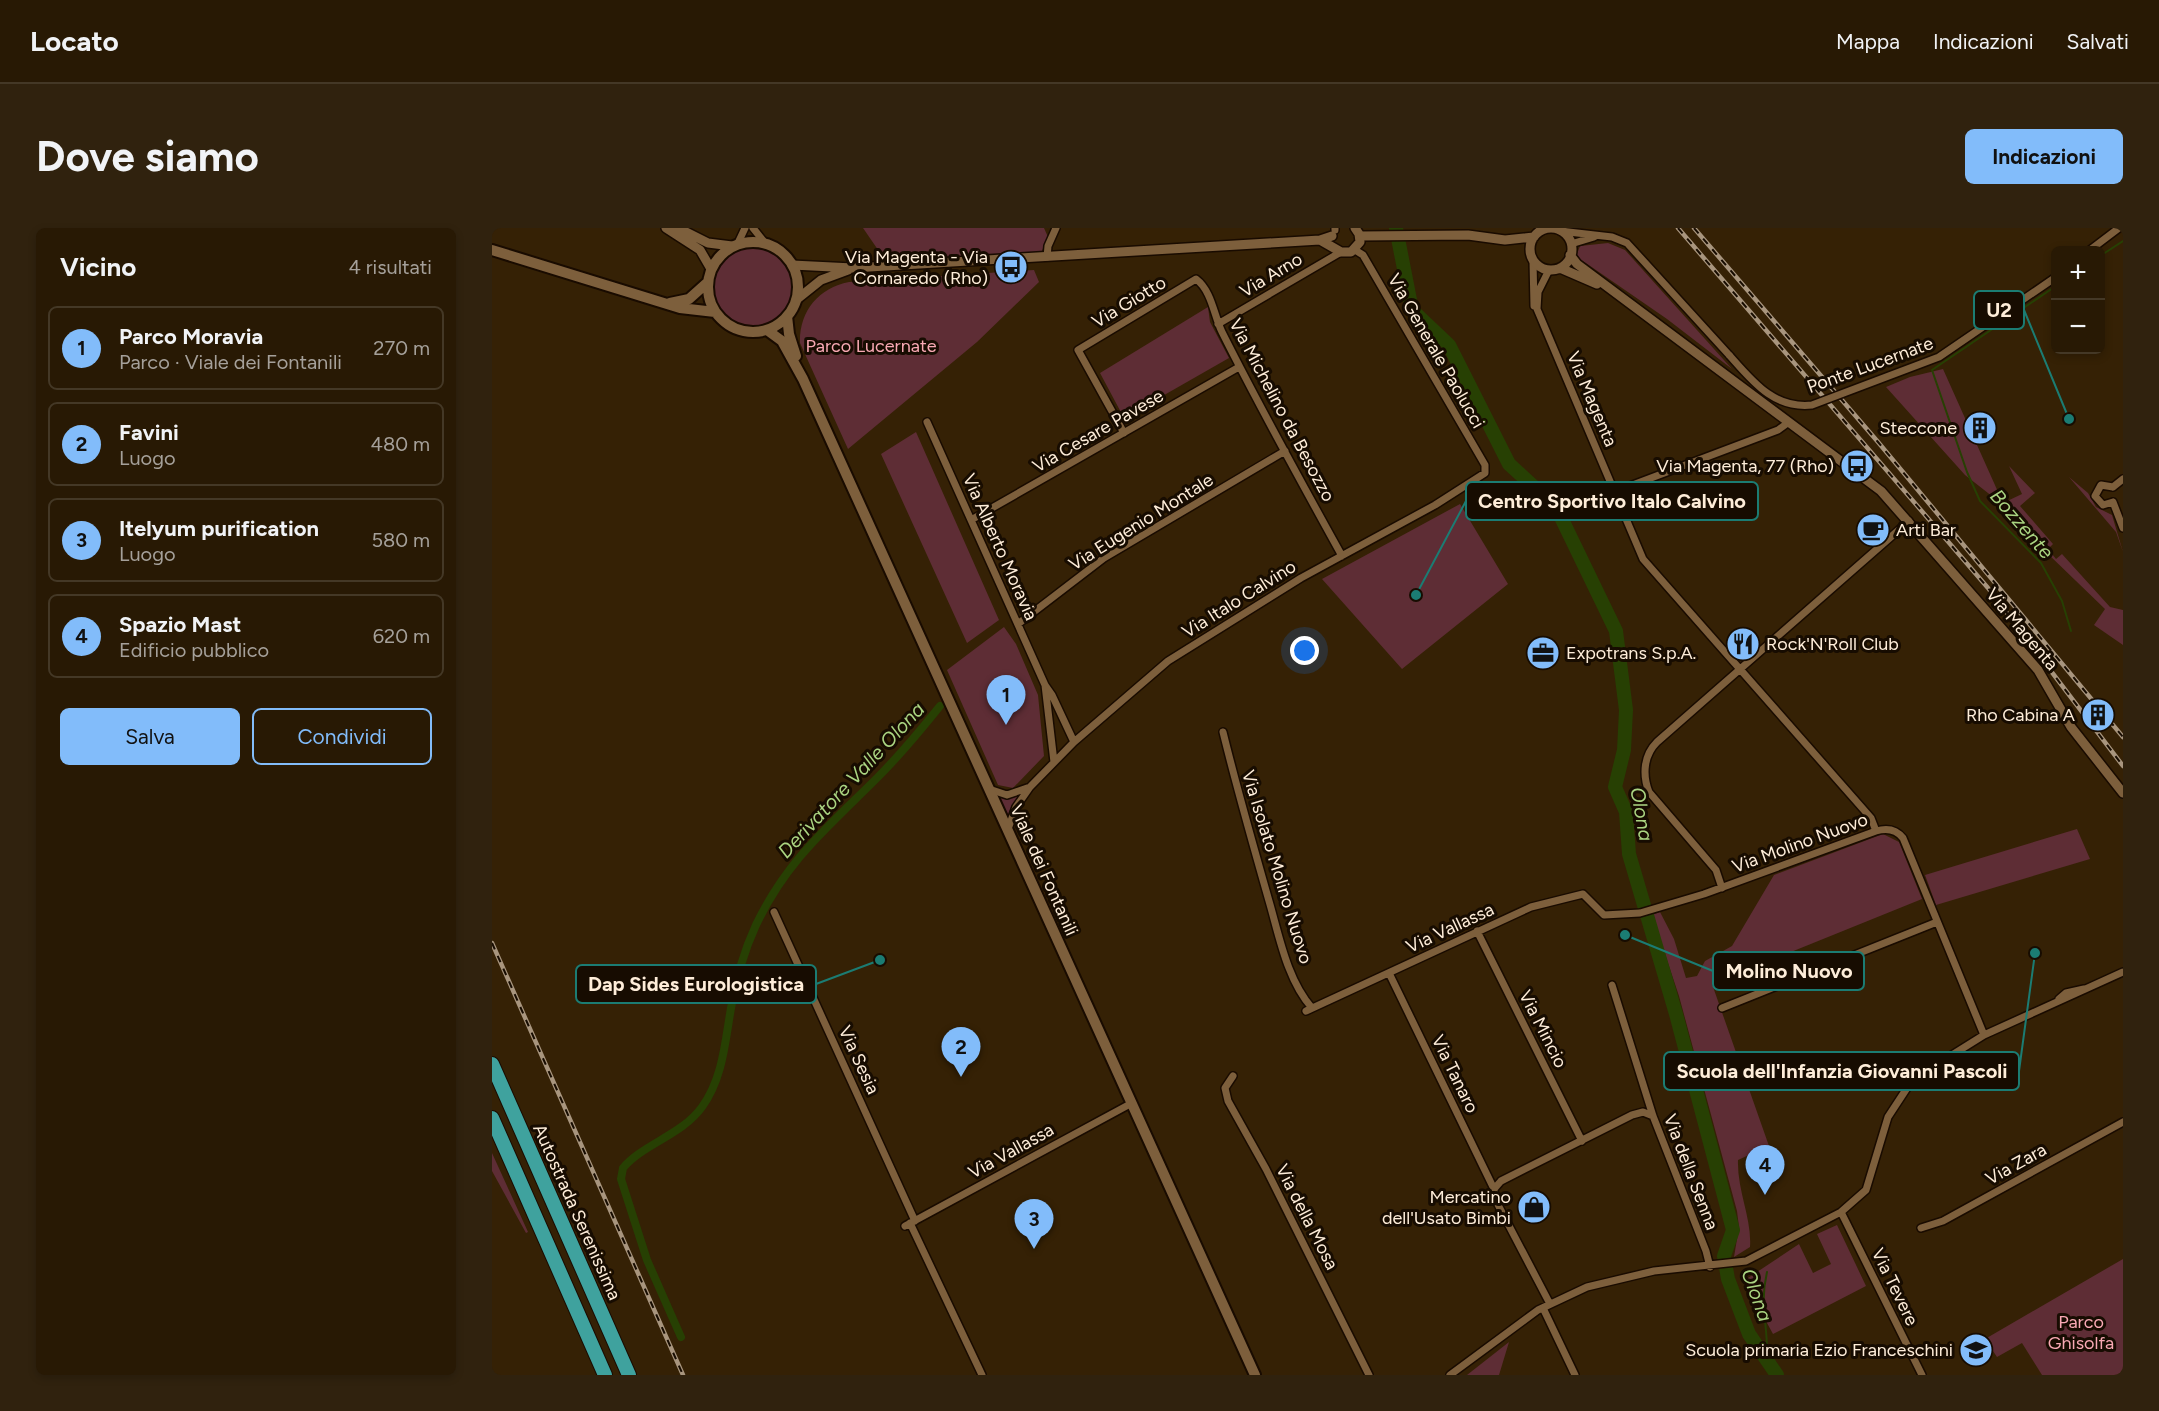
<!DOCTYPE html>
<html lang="it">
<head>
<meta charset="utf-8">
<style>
  body { margin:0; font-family:Figtree,sans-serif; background:#30220e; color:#f1f3f6 }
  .controls { position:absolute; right:18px; top:18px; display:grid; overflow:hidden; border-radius:9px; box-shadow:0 3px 9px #0003 }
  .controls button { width:54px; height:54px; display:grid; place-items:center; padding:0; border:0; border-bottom:2px solid #443826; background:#281904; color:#f1f3f6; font:30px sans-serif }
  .you { position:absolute; left:813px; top:423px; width:21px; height:21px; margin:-15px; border:4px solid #fff; border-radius:50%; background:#1a73e8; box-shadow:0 0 0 9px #1a73e833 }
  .badge { display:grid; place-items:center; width:39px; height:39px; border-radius:50%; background:#82bcfa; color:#111; font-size:20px; font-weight:700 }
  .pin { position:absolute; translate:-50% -50px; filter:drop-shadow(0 2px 3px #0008) }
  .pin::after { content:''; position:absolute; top:32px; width:21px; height:18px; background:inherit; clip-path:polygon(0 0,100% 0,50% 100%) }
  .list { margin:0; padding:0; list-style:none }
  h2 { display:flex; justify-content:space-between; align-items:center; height:78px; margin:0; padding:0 24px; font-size:26px }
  h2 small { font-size:20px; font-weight:400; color:#a5a09a }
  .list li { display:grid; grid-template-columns:39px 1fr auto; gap:18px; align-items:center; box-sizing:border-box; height:84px; margin:0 12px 12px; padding:0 12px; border:2px solid #443826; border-radius:9px }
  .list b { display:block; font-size:22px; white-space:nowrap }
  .list p { margin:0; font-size:20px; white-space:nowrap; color:#a5a09a }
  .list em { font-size:20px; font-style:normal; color:#a5a09a }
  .actions { display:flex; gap:12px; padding:18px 24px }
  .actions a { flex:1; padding:14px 0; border:2px solid #82bcfa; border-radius:9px; text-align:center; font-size:21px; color:#82bcfa }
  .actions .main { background:#82bcfa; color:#111 }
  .map { position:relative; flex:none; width:1631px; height:1147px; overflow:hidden; border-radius:9px }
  header { display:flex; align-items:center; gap:36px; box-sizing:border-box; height:84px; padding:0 30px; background:#281904; border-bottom:2px solid #443826 }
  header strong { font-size:28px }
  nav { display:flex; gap:33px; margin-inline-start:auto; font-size:21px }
  .intro { display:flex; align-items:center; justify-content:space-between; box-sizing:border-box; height:144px; padding:0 36px }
  h1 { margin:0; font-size:42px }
  .button { padding:15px 27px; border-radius:9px; background:#82bcfa; color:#111; font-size:21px; font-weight:700 }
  main { display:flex; gap:36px; padding:0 36px }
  aside { flex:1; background:#281904; border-radius:9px; box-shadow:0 3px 9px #0003 }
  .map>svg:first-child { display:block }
</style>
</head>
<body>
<header>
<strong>Locato</strong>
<nav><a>Mappa</a><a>Indicazioni</a><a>Salvati</a></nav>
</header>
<div class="intro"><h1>Dove siamo</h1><a class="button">Indicazioni</a></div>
<main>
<aside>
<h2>Vicino<small>4 risultati</small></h2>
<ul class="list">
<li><span class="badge">1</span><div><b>Parco Moravia</b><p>Parco · Viale dei Fontanili</p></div><em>270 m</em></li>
<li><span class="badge">2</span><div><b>Favini</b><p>Luogo</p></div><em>480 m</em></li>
<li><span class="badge">3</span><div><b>Itelyum purification</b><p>Luogo</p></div><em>580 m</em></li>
<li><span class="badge">4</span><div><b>Spazio Mast</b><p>Edificio pubblico</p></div><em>620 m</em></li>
</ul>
<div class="actions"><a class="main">Salva</a><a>Condividi</a></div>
</aside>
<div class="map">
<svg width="1631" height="1147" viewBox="0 0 1631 1147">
  <rect width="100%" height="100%" fill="#352105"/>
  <!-- green -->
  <path fill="#5e2d35" d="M371,0H552L556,9L549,25L393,32Z
    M1116,15L1133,22L1240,141L1175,91L1088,31L1085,26L1088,18Z
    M222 59a39 39 0 1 1 78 0a39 39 0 1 1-78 0Z
    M542,42L547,54L485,114L356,221L308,115C307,84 326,60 357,54Z
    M716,79L718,94L737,130L632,190L608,145Z
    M1451,141L1511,275L1530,266L1517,238L1543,265L1528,278L1561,316L1556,321L1564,331L1570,326L1618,379L1631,382V417L1602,397L1613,381L1529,300L1510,276L1473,247L1394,159L1418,149Z
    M424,204L507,392L475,415L389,226Z
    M1577,249L1596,265L1604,279L1620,287L1631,324L1624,304Z
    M968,276L1016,356L910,441L830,351Z
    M512,399L524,416L546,467L552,528L521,560L506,557L455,442Z
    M529,568L516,590L508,570L514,571Z
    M1585,601L1598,631L1444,677L1433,647Z
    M1391,606L1407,614L1430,671L1220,756L1277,918L1246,932C1245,963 1260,990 1258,1019L1242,1029L1247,999L1245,983L1187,768L1160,687L1168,684L1182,711L1194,750L1205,748L1213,733L1240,718L1282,647Z
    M0,925L36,1004L34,1005L0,943Z
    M1345,997L1374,1058L1281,1106L1257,1062L1256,1050L1307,1016L1321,1045L1339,1036L1325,1006Z
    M1631,1031V1147H1550L1530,1115L1505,1129L1493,1111Z
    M1017,1114L1007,1147H975Z"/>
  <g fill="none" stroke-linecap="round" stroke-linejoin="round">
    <!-- stream -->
    <path stroke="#274003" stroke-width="2" d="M1608,28L1631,13
      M1564,58L1440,142L1475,244L1488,273L1549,335L1570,373L1579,403
      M1275,1128C1276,1095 1267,1078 1275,1044"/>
    <!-- canal -->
    <path stroke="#274003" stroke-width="8" d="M189,1109L155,1032L129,951L131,940C151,916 190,907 210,879C231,850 233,814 239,780C244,751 252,723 264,697C295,632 336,599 385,550C407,528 428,503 448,478"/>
    <!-- river -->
    <path stroke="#274003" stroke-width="14" d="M904,0L920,82L957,117L1017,236L1064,279L1124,403L1134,482L1132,522L1123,559L1134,584L1137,626L1184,786L1241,1002L1232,1028L1236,1051L1257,1106L1285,1147"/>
    <!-- minor casing -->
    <g stroke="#190b00" stroke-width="10">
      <path id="minor" d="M261,0L273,15
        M843,2V0
        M1068,3L1120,9L1135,15L1238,128
        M246,15L253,0
        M1079,16L1102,9
        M1598,22L1627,0
        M555,29L556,18L564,0
        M1041,33L1042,78
        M1057,42L1046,64L1045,81L1151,331L1379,590L1384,603
        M726,96L849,24
        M435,194L553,457L560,467L582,514
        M632,205L586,122L704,51C720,63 722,88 730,104C768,180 809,254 850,328
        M1621,259L1631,251
        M1122,264L1286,202L1297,194
        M1621,274L1611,277L1603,268L1609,257L1621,259
        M1621,274L1631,300
        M479,292L747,139
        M526,396L612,330L793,223
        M553,457L562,534
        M731,504C745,561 761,617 777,673C787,707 795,752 820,780
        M538,559L582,514L676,433L809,350L943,277L993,245V237L871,27L863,22
        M497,561L515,567L538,559L524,579L516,601
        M1230,660L1224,642L1157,564C1150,546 1152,527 1165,514L1417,293
        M282,684L423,993
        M985,703L1090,913
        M897,745L1002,961
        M1120,757L1161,888L1214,1023L1218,1039
        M1567,771L1574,765L1592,761
        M1230,780L1445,694
        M814,783L1039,679L1091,666L1112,687L1148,685L1212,666L1384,603C1394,600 1404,601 1411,610L1492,807
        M741,848L733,860L736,873L774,941L877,1147
        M1349,984L1430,1147
        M418,995L490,1147
        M413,998L640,875
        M1429,1000L1451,993L1631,894
        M1058,1076L1003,971L1002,961L1009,953L1140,887L1151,884L1161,888
        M1051,1080L1083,1147
        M958,1147L1046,1082L1095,1059L1162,1043L1254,1033L1349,984L1374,962L1396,889L1417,857L1436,842L1492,807L1631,744"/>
    </g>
    <!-- tertiary casing -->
    <g stroke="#190b00" stroke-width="12">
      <path id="tertiary" d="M174,0L208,22L219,41
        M186,0L216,15L240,18
        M1038 21a21 21 0 1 1 42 0a21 21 0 1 1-42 0Z
        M868,8L976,7L1013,12L1042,9
        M828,12L849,24H859L868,14L867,6L863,0
        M1078,27L1085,36L1389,263L1546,442L1579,499L1631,565
        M300,37L361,40L828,12L840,8
        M1068,40L1105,56
        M304,72L329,52L356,42"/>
    </g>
    <!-- secondary casing -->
    <g stroke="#190b00" stroke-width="14">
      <path id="secondary" d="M216 59a45 45 0 1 1 90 0a45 45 0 1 1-90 0Z
        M0,22L188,80L223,84
        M178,75L197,71L216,54
        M295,88L297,106L304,128
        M275,102L290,113L311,151L763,1147"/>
    </g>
    <!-- motorway casing -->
    <g stroke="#190b00" stroke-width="16">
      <path id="motorway" d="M0,836L137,1147
        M0,890L113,1147"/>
    </g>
    <!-- minor -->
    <use href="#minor" stroke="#7d5f3c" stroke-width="7"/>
    <!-- tertiary -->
    <use href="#tertiary" stroke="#7d5f3c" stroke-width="9"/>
    <!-- secondary -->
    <use href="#secondary" stroke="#7d5f3c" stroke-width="10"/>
    <!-- motorway -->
    <use href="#motorway" stroke="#3fa29e" stroke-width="14"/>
    <!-- rail casing -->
    <g stroke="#a8957e" stroke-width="4.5">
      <path id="rail" d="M1186,0L1496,360L1631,538
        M1202,0L1386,214L1631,509
        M0,715L191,1147"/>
    </g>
    <!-- rail -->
    <use href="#rail" stroke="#170c01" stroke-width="2" stroke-dasharray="7" stroke-linecap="butt"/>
    <!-- minor-bridge casing -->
    <g stroke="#190b00" stroke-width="10" stroke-linecap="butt">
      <path id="minor-bridge" d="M1238,128C1261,154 1282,181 1320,177L1447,129L1564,49"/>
    </g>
    <!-- minor-bridge -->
    <use href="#minor-bridge" stroke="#7d5f3c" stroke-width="7"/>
  </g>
  <!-- icons -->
  <defs>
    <g id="bus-disc" transform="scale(1.725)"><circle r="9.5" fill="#82bcfa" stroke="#170c01"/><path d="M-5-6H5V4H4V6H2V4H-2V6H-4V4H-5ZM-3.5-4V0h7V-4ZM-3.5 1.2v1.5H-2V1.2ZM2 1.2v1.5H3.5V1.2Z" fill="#111"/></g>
    <g id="building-disc" transform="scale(1.725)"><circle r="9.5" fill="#82bcfa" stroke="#170c01"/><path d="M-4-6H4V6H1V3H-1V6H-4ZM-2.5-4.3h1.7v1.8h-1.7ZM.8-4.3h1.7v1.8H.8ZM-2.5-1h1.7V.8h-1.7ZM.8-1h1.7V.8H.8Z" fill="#111"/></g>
    <g id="cafe-disc" transform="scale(1.725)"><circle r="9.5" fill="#82bcfa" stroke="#170c01"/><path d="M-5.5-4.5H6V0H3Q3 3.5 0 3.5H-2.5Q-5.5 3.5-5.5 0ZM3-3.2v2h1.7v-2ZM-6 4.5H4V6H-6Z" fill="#111"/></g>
    <g id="restaurant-disc" transform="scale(1.725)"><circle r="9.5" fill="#82bcfa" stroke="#170c01"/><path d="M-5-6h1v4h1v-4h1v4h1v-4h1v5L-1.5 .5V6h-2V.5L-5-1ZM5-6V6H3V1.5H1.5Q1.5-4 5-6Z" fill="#111"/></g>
    <g id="office-disc" transform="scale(1.725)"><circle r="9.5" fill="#82bcfa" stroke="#170c01"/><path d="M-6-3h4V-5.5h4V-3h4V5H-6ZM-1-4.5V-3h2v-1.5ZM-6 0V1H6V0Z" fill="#111"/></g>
    <g id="shop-disc" transform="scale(1.725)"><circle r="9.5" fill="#82bcfa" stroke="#170c01"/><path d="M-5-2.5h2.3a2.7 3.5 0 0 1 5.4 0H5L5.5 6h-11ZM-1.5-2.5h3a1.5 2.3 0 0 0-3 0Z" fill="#111"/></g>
    <g id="school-disc" transform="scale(1.725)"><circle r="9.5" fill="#82bcfa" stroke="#170c01"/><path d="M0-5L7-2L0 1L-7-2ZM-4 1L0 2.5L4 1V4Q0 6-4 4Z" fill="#111"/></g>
  </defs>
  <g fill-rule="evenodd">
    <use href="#bus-disc" x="519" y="39"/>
    <use href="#building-disc" x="1488" y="200"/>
    <use href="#bus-disc" x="1365" y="238"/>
    <use href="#cafe-disc" x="1381" y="302"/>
    <use href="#restaurant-disc" x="1251" y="416"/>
    <use href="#office-disc" x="1051" y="425"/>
    <use href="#building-disc" x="1606" y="487"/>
    <use href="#shop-disc" x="1042" y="979"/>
    <use href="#school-disc" x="1484" y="1122"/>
  </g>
  <g text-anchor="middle" stroke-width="6" stroke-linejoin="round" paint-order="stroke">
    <!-- poi labels -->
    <g font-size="18" fill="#feedd9" stroke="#170c01" text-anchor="end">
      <text x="496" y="35">Via Magenta - Via<tspan x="496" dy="21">Cornaredo (Rho)</tspan></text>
      <text x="1465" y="206">Steccone</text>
      <text x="1342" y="244">Via Magenta, 77 (Rho)</text>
      <text x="1404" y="308" text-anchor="start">Arti Bar</text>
      <text x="1274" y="422" text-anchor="start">Rock'N'Roll Club</text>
      <text x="1074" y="431" text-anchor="start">Expotrans S.p.A.</text>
      <text x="1583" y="493">Rho Cabina A</text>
      <text x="1019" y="975">Mercatino<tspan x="1019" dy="21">dell'Usato Bimbi</tspan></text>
      <text x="1461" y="1128">Scuola primaria Ezio Franceschini</text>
    </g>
    <!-- street labels -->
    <g font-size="18" fill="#feedd9" stroke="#170c01">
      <text transform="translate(779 47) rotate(-31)" y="6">Via Arno</text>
      <text transform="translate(637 74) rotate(-31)" y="6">Via Giotto</text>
      <text transform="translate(944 123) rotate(60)" y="6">Via Generale Paolucci</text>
      <text transform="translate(1378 137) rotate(-20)" y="6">Ponte Lucernate</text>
      <text transform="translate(1100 171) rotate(67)" y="6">Via Magenta</text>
      <text transform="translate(790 182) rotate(62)" y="6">Via Michelino da Besozzo</text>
      <text transform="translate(606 203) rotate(-30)" y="6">Via Cesare Pavese</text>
      <text transform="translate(649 294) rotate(-32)" y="6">Via Eugenio Montale</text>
      <text transform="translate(508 319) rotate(66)" y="6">Via Alberto Moravia</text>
      <text transform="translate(747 371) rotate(-32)" y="6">Via Italo Calvino</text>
      <text transform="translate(1530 401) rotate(50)" y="6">Via Magenta</text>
      <text transform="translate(1308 615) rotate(-20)" y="6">Via Molino Nuovo</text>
      <text transform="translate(785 639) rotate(73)" y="6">Via Isolato Molino Nuovo</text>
      <text transform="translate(552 642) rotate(66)" y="6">Viale dei Fontanili</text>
      <text transform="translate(958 700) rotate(-25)" y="6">Via Vallassa</text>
      <text transform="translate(1051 801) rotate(63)" y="6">Via Mincio</text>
      <text transform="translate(367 832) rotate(65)" y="6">Via Sesia</text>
      <text transform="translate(963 846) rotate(64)" y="6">Via Tanaro</text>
      <text transform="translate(519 923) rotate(-29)" y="6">Via Vallassa</text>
      <text transform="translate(1524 936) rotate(-29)" y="6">Via Zara</text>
      <text transform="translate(1199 944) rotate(69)" y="6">Via della Senna</text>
      <text transform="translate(85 984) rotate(66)" y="6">Autostrada Serenissima</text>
      <text transform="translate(815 989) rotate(63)" y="6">Via della Mosa</text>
      <text transform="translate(1403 1059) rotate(64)" y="6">Via Tevere</text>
    </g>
    <!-- park labels -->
    <g font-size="18" fill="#f9a9b4" stroke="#170c01">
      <text x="379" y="124">Parco Lucernate</text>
      <text x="1589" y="1100">Parco<tspan x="1589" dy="21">Ghisolfa</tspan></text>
    </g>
    <!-- water labels -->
    <g font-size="20" font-style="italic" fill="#aad481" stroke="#170c01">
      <text transform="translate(1530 296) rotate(49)" y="7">Bozzente</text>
      <text transform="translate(359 552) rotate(-47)" y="7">Derivatore Valle Olona</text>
      <text transform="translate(1150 586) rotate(80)" y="7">Olona</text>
      <text transform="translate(1265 1067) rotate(70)" y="7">Olona</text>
    </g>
  </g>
  <!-- callouts -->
  <path fill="none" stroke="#1b7c73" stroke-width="2" d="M1577 191L1532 82M924 367L974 273M1133 707L1221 743M388 732L324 756M1543 725L1527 843"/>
  <g fill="#1b7c73" stroke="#170c01" stroke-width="2">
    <circle cx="1577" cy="191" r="6"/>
    <circle cx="924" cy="367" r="6"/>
    <circle cx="1133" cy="707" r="6"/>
    <circle cx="388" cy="732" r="6"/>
    <circle cx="1543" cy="725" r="6"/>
  </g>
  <g fill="#170c01" stroke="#1b7c73" stroke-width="2">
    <rect x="1482" y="63" width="50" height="38" rx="6"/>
    <rect x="974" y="254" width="292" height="38" rx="6"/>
    <rect x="1221" y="724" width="151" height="38" rx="6"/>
    <rect x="84" y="737" width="240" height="38" rx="6"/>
    <rect x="1172" y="824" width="355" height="38" rx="6"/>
  </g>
  <g font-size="20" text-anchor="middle" font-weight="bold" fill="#feedd9">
    <text x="1507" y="89">U2</text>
    <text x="1120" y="280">Centro Sportivo Italo Calvino</text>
    <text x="1297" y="750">Molino Nuovo</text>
    <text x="204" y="763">Dap Sides Eurologistica</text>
    <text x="1350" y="850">Scuola dell'Infanzia Giovanni Pascoli</text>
  </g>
</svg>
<div class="controls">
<button>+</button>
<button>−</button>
</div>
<div class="you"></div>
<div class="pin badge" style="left:514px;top:497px">1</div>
<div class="pin badge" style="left:469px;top:849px">2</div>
<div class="pin badge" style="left:542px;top:1021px">3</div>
<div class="pin badge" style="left:1273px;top:967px">4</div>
</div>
</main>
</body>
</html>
